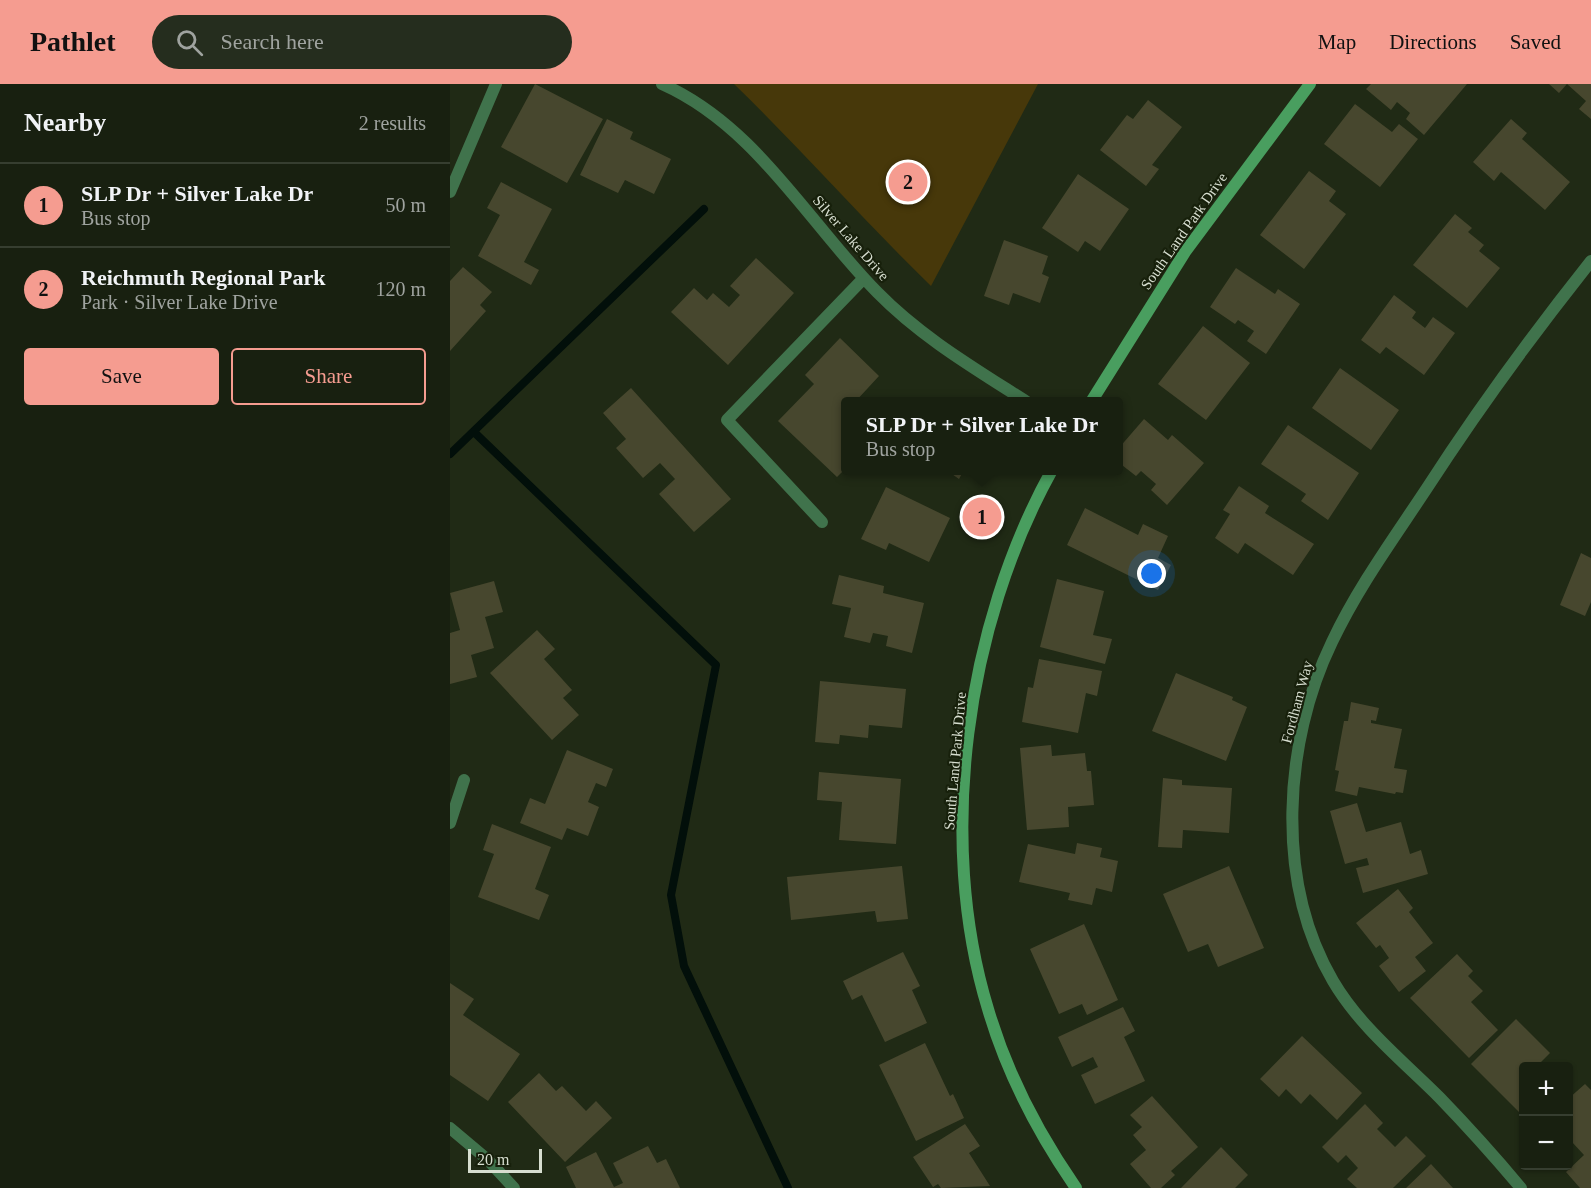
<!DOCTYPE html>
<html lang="en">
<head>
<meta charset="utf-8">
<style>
  body { margin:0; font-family:Georgia,serif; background:#252d1e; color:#f1f3f6 }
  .controls { position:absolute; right:18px; bottom:18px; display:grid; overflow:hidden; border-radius:6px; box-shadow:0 2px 4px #0004 }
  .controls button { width:54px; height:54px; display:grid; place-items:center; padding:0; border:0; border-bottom:2px solid #363e30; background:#182010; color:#f1f3f6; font:30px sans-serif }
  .scale { position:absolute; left:18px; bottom:15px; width:74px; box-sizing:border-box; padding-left:6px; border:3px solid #d7ded0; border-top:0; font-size:16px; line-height:21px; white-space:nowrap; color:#d7ded0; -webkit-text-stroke:4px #17200b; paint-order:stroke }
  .you { position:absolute; left:702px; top:490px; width:21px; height:21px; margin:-15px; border:4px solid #fff; border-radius:50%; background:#1a73e8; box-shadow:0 0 0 9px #1a73e833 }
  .badge { display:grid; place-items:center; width:39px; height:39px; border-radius:50%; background:#f59c90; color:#111; font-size:20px; font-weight:700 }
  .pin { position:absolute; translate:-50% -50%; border:3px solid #fff; box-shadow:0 2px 6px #0006 }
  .popup { position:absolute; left:391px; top:313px; width:282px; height:78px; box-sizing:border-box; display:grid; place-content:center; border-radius:6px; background:#182010; filter:drop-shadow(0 2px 4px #0005); font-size:20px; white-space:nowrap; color:#9fa39f }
  .popup b { font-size:22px; color:#f1f3f6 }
  .popup::after { content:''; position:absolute; left:50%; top:100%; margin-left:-12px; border:12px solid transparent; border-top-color:#182010 }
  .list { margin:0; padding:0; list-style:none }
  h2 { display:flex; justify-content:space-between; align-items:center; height:78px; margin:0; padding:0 24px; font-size:26px }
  h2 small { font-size:20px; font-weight:400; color:#9fa39f }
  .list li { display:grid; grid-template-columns:39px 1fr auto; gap:18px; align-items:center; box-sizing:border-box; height:84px; padding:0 24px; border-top:2px solid #363e30 }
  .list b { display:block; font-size:22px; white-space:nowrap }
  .list p { margin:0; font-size:20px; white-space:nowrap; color:#9fa39f }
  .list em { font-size:20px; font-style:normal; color:#9fa39f }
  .actions { display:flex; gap:12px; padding:18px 24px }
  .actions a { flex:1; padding:14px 0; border:2px solid #f59c90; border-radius:6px; text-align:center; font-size:21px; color:#f59c90 }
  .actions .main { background:#f59c90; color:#111 }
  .icon { flex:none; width:33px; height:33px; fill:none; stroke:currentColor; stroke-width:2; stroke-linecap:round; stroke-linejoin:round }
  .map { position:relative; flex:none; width:1141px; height:1104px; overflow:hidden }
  header { display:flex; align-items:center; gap:36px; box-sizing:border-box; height:84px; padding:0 30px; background:#f59c90; color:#111 }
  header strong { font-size:28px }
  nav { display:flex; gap:33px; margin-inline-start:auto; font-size:21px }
  .search { width:420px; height:54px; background:#252d1e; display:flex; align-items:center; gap:15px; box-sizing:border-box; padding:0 21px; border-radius:33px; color:#9fa39f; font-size:22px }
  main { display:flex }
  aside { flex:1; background:#182010 }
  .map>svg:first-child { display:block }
</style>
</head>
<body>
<header>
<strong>Pathlet</strong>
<div class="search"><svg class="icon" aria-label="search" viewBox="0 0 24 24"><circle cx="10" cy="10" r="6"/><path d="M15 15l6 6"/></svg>Search here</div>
<nav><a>Map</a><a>Directions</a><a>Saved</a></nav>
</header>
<main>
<aside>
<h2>Nearby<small>2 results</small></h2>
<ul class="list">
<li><span class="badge">1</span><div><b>SLP Dr + Silver Lake Dr</b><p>Bus stop</p></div><em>50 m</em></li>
<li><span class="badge">2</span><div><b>Reichmuth Regional Park</b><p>Park · Silver Lake Drive</p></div><em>120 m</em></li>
</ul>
<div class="actions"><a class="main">Save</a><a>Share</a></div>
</aside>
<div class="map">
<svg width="1141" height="1104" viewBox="0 0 1141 1104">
  <rect width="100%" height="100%" fill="#202a15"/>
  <!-- green -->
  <path fill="#47380a" d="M284,0H588L481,202C414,137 352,66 284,0Z"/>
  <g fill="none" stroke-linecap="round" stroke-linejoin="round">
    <!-- stream -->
    <path stroke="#020f0a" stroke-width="8" d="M24,348L266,581L221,811L234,882L338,1104
      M0,370L254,125"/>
  </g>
  <!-- building -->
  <path fill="#47472e" d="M85,0L153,35L117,99L51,63Z
    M921,0H1017L974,51L956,35L960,29L947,18L941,26L916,5Z
    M1099,0H1141V35L1129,25L1136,17L1117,0L1109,9Z
    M698,16L732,43L702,81L709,85L696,102L650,66L677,31L683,35Z
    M905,20L942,48L949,40L968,55L930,103L874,60Z
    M157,35L183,48L180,55L221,75L204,110L175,96L168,109L130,91Z
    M1061,35L1077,49L1072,55L1120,98L1095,126L1051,88L1044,97L1023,78Z
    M859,87L886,107L879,117L896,130L854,185L810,151Z
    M628,90L679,125L650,167L635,157L628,168L592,144Z
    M51,98L102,125L74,178L89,186L81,201L28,172L50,131L37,124Z
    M1005,130L1022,144L1018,148L1034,161L1029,167L1050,184L1017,224L963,181Z
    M554,156L598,172L592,190L599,193L590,219L563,209L559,221L534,212Z
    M306,174L344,209L278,281L221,228L244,204L257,216L263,209L279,223L290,211L280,202Z
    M13,183L42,208L30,221L36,227L0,267V197Z
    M786,184L825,210L828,205L850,220L816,270L797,257L804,247L788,236L785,240L760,223Z
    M944,211L966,228L962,234L975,244L983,233L1005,249L974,291L936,263L930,270L911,256Z
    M753,242L800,279L756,336L708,300Z
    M390,254L429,292L405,318H396V384L387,393L328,337L364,300L355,291Z
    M890,284L949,326L921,366L862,324Z
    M181,304L281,415L244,448L209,410L225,395L210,379L193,394L166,364L176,355L153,329Z
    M694,335L718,356L722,351L754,379L717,421L701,406L706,400L691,387L686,392L668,378V365Z
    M838,341L909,389L878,436L851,417L856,410L811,380Z
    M496,386H514L509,395Z
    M789,402L819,422L815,429L864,460L843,491L795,459L788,470L765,454L780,430L773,426Z
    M436,403L500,434L479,478L439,459L436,466L411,455Z
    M635,424L688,451L693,440L718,452L708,474L721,481L708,506L617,461Z
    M1131,469L1141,474V518L1135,532L1110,521Z
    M389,491L434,502L433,509L474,519L462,569L436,562L438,552L423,549L420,559L394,553L401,524L382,520Z
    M607,495L654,507L643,551L662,555L655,580L590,563Z
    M44,497L53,528L35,533L44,564L21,571L27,593L0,600V549L10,546L0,509Z
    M87,546L105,565L94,575L122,606L113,614L129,631L102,656L40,589Z
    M589,575L652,587L647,612L636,609L628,649L572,638L578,603L583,604Z
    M726,589L783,613L782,616L797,623L776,677L702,647Z
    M370,597L456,605L452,644L419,641L418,654L390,651L389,660L365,658Z
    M901,618L929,624L926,637L921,636V639L952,645L944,684L957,686L953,709L946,708L945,710L909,703L907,712L885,707L889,687L885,686L894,637H898Z
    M601,661L602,672L635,669L637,687H641L644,721L618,723L619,743L577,746L570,664Z
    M117,666L163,685L156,703L146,699L138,718L149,723L138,752L117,744L112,756L70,739L80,714L95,720Z
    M369,688L451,695L446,760L389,756L392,718L367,716Z
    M713,694L732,696V701L782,704L779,749L733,746L732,764L708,763Z
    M907,719L916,748L951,738L960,770L971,766L978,790L913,809L906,784L919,781L917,774L895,780L880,727Z
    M42,740L101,763L85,805L99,811L89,836L28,813L44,770L33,766Z
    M627,759L652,764L650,773L668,777L662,808L646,804L642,821L618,816L620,809L569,798L578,760L625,770Z
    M452,782L458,835L427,838L425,827L341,836L337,793Z
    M779,782L814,864L768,883L758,860L738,868L713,810Z
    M948,805L963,824L959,828L983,859L965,873L976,887L949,908L929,882L939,874L930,861L926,864L906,839Z
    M634,840L668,916L637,931L632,920L609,930L580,865Z
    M453,868L470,902L462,906L477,939L435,958L412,911L402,916L393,897Z
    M1007,870L1023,887L1018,892L1033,907L1021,918L1048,946L1019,974L960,914Z
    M0,899L24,915L13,931L70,970L38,1017L0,991Z
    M673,923L685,947L674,953L695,997L645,1020L631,991L648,983L643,973L622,983L608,953Z
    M1066,935L1100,969L1087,982H1074V1033L1021,980Z
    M852,952L912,1009L887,1036L860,1010L851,1020L836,1005L829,1013L810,995Z
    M475,959L500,1012L503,1010L514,1034L466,1057L429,981Z
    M89,989L106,1007L112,1002L136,1027L146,1017L162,1034L115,1078L58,1018Z
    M1135,1000L1141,1006V1104H1130L1116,1088L1134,1071L1121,1057L1118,1059V1015Z
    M702,1012L748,1063L721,1087L725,1091L711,1104H701L680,1080L696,1066L683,1051L692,1043L680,1031Z
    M915,1020L933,1039L927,1045L945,1063L956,1052L976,1072L943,1104H907L897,1095L908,1084L896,1071L888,1079L872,1063Z
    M515,1040L530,1062L519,1069L540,1102L491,1104L488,1100L483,1103L463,1073Z
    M198,1062L207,1079L216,1075L230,1104H126L116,1083L146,1068L164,1103L173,1099L163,1079Z
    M771,1063L798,1091L785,1104H731Z
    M981,1080L1003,1104H956Z"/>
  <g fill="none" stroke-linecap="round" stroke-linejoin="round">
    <!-- street -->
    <path stroke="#40734c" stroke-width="12" d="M212,0C306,42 357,137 427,208C471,253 524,284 577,318
      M0,108L46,0
      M372,438L277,336L414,194
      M0,739L14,696
      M0,1044L38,1076L64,1104
      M1071,1104C1045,1073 1018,1043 990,1014C953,977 910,943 883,897C825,798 833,659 882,558C908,503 944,454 977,404C1028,325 1083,250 1141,177"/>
    <!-- secondary -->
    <path stroke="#499e5f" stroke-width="12" d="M641,318L735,168L860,0
      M602,386C516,541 486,755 538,925C557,990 588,1049 626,1104"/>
  </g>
  <g text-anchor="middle" stroke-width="4.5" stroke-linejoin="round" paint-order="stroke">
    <!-- street labels -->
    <g font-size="15" fill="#d7ded0" stroke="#17200b">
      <text transform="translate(734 147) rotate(-55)" y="5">South Land Park Drive</text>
      <text transform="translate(401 154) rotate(49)" y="5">Silver Lake Drive</text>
      <text transform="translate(847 618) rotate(-75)" y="5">Fordham Way</text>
      <text transform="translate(505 677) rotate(-85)" y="5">South Land Park Drive</text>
    </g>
  </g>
</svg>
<div class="controls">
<button>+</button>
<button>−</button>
</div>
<div class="scale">20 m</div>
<div class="you"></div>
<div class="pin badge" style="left:532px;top:433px">1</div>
<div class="popup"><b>SLP Dr + Silver Lake Dr</b>Bus stop</div>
<div class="pin badge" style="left:458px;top:98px">2</div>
</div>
</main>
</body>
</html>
